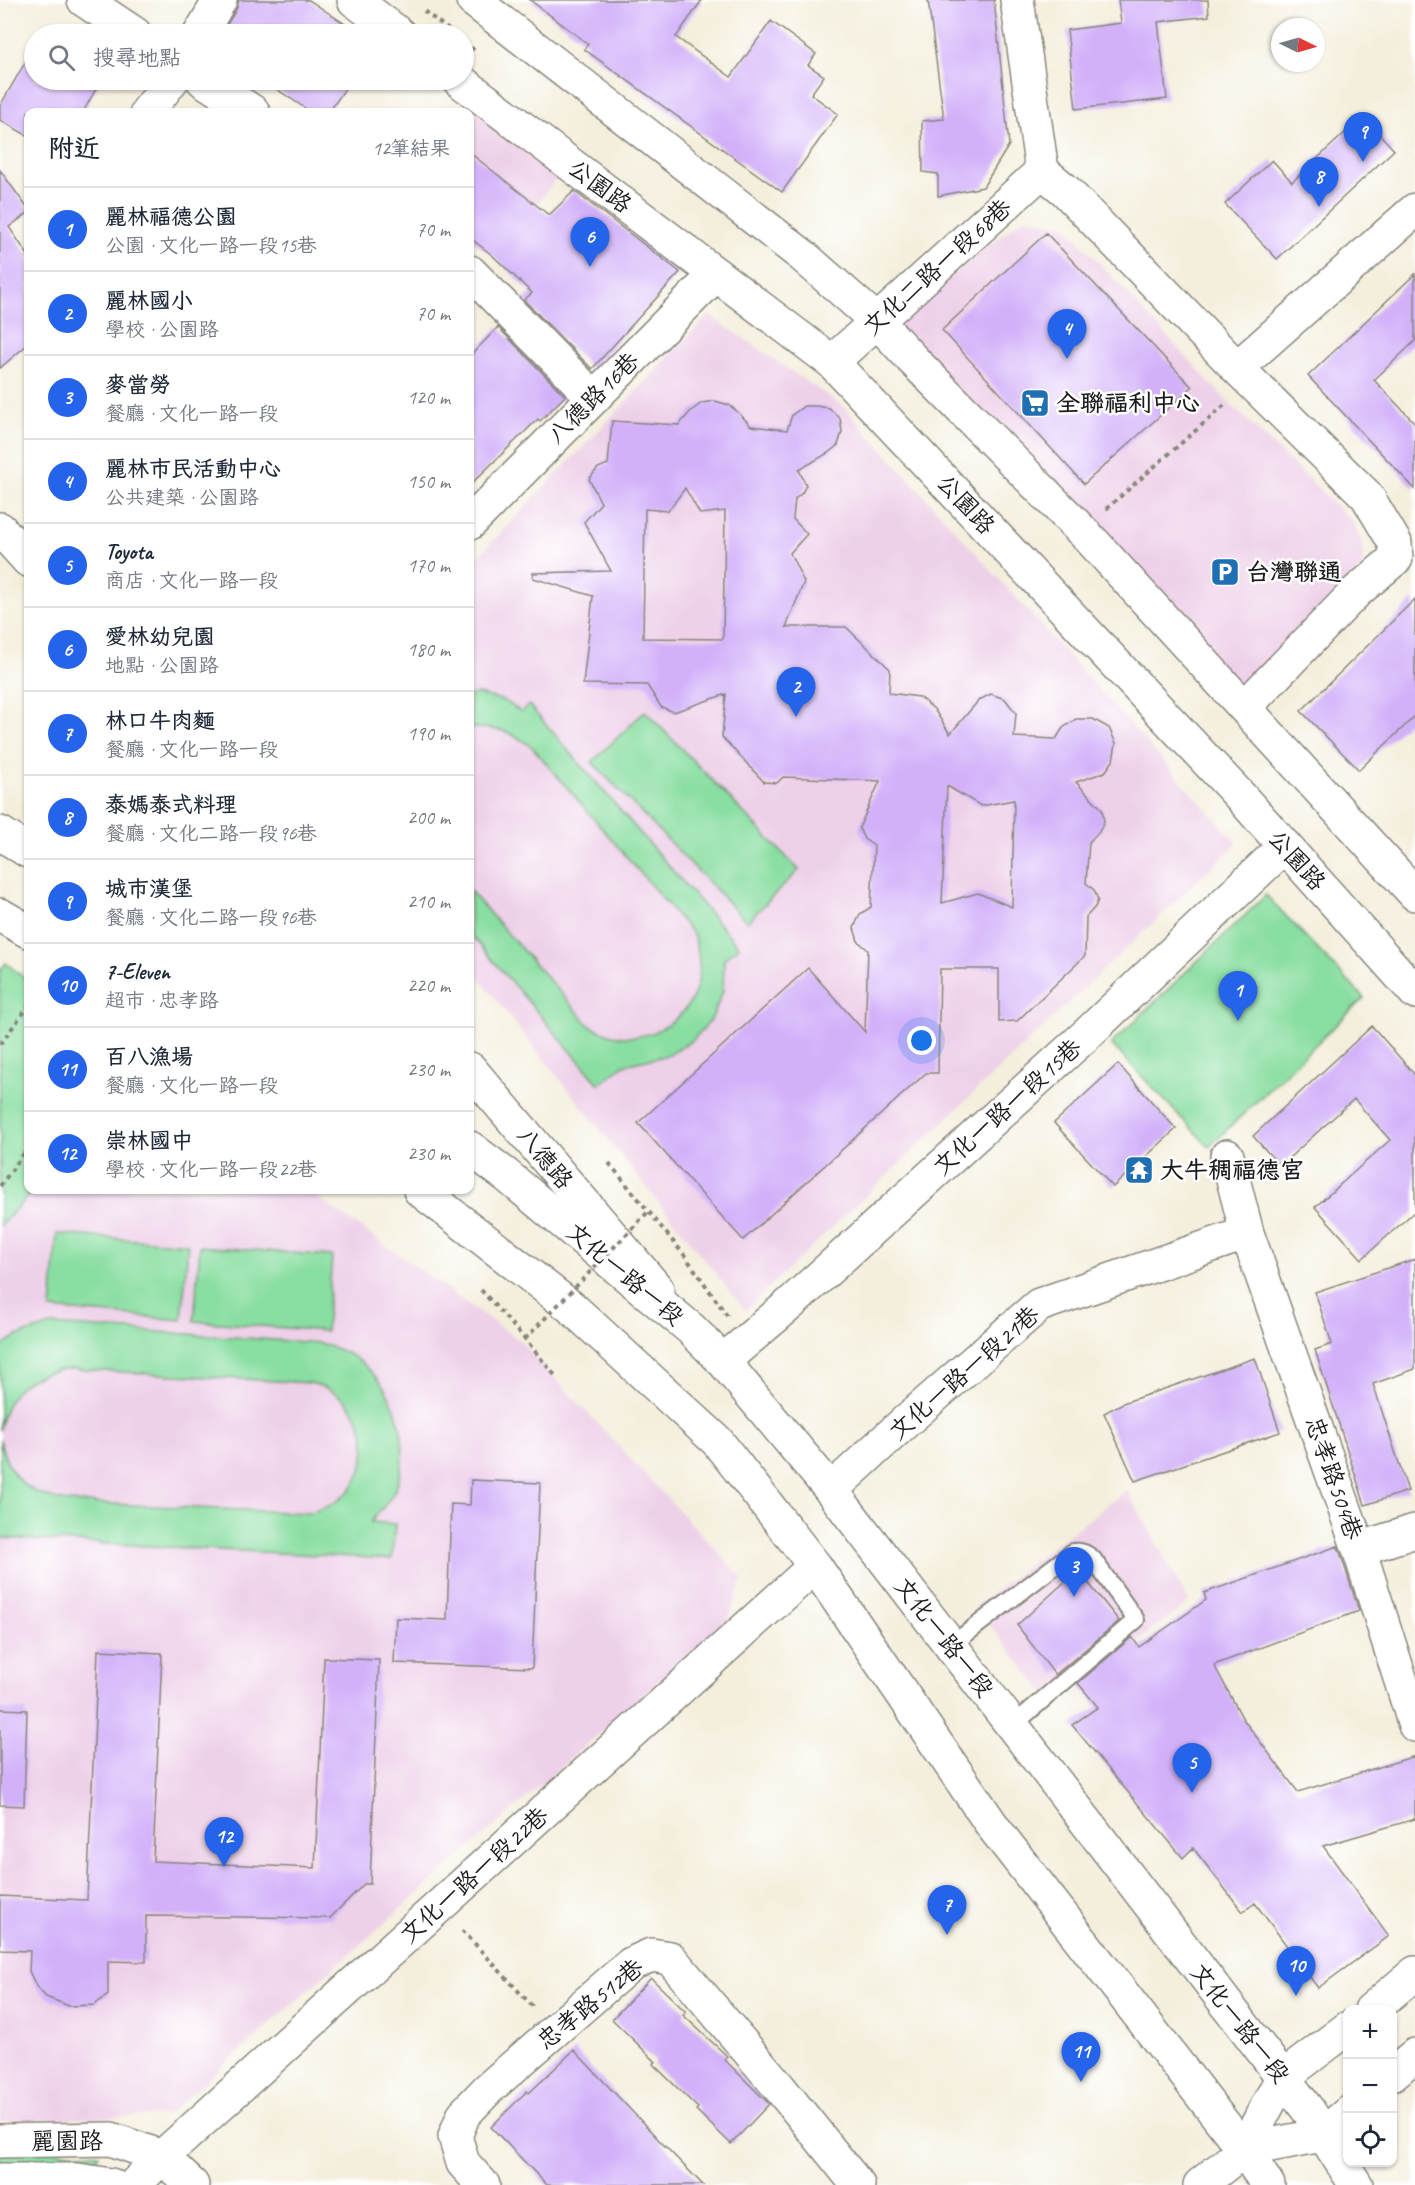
<!DOCTYPE html>
<html lang="zh-TW">
<head>
<meta charset="utf-8">
<style>
  body { margin:0; font-family:Caveat,"LXGW WenKai TC",sans-serif; background:#f2f2f3; color:#1f2937 }
  .controls { position:absolute; right:18px; bottom:18px; display:grid; overflow:hidden; border-radius:12px; box-shadow:0 2px 4px #0004 }
  .controls button { width:54px; height:54px; display:grid; place-items:center; padding:0; border:0; border-bottom:2px solid #e0e1e3; background:#fff; color:#1f2937; font:30px sans-serif }
  .compass { position:absolute; left:1271px; top:18px; width:54px; height:54px; border-radius:50%; background:#fff; box-shadow:0 2px 4px #0004; rotate:95deg }
  .you { position:absolute; left:922px; top:1041px; width:21px; height:21px; margin:-15px; border:4px solid #fff; border-radius:50%; background:#1a73e8; box-shadow:0 0 0 9px #1a73e833 }
  .badge { display:grid; place-items:center; width:39px; height:39px; border-radius:50%; background:#2563eb; color:#fff; font-size:20px; font-weight:700 }
  .pin { position:absolute; translate:-50% -50px; filter:drop-shadow(0 2px 3px #0008) }
  .pin::after { content:''; position:absolute; top:32px; width:21px; height:18px; background:inherit; clip-path:polygon(0 0,100% 0,50% 100%) }
  .list { margin:0; padding:0; list-style:none }
  h2 { display:flex; justify-content:space-between; align-items:center; height:78px; margin:0; padding:0 24px; font-size:26px }
  h2 small { font-size:20px; font-weight:400; color:#747a83 }
  .list li { display:grid; grid-template-columns:39px 1fr auto; gap:18px; align-items:center; box-sizing:border-box; height:84px; padding:0 24px; border-top:2px solid #e0e1e3 }
  .list b { display:block; font-size:22px; white-space:nowrap }
  .list p { margin:0; font-size:20px; white-space:nowrap; color:#747a83 }
  .list em { font-size:20px; font-style:normal; color:#747a83 }
  .icon { flex:none; width:33px; height:33px; fill:none; stroke:currentColor; stroke-width:2; stroke-linecap:round; stroke-linejoin:round }
  .map { position:relative; flex:none; width:1415px; height:2185px; overflow:hidden }
  .search { position:absolute; background:#fff; box-shadow:0 2px 4px #0004; left:24px; top:24px; width:450px; height:66px; display:flex; align-items:center; gap:15px; box-sizing:border-box; padding:0 21px; border-radius:33px; color:#747a83; font-size:22px }
  .panel { position:absolute; background:#fff; box-shadow:0 2px 4px #0004; left:24px; top:108px; width:450px; height:1086px; border-radius:12px }
  .map>svg:first-child { display:block }
</style>
</head>
<body>
<div class="map">
<svg width="1415" height="2185" viewBox="0 0 1415 2185">
  <rect width="100%" height="100%" fill="#fff"/>
  <filter id="ink" filterUnits="userSpaceOnUse"><feTurbulence type="fractalNoise" baseFrequency=".0167" numOctaves="2"/><feDisplacementMap in="SourceGraphic" scale="12" xChannelSelector="R" yChannelSelector="G"/><feConvolveMatrix kernelMatrix="1 2 1 2 8 2 1 2 1" color-interpolation-filters="sRGB"/></filter>
  <filter id="wash" filterUnits="userSpaceOnUse"><feTurbulence type="fractalNoise" baseFrequency=".008" numOctaves="4" result="noise"/><feDisplacementMap in="SourceGraphic" scale="24" xChannelSelector="R" yChannelSelector="G"/><feGaussianBlur stdDeviation="1.35" result="paint"/><feColorMatrix in="noise" values="0 0 0 0 0 0 0 0 0 0 0 0 0 0 0 0 0 1.4 0 .05"/><feComposite in="paint" operator="in"/></filter>
  <g filter="url(#wash)">
    <rect width="100%" height="100%" fill="#f4efdd"/>
    <!-- built -->
    <path fill="#eed0e8" d="M474,108L559,175L495,258L470,238V114Z
      M1024,218L1064,225L1228,402L1353,522L1361,541L1363,565L1250,699L893,322Z
      M709,315L844,407L1237,843L745,1310L470,967V565Z
      M34,1190H307L520,1341L742,1578L729,1619L167,2115L0,2121V1226Z
      M1127,1490L1189,1602L1054,1704L975,1607Z"/>
    <!-- green -->
    <path fill="#89dea1" stroke="#527d5e" stroke-width="1.5" d="M478,694L505,701L521,712L529,705L739,947L724,959L723,991L711,1020L693,1040L669,1055L624,1065L599,1084L470,934V891L590,1026C597,1029 605,1033 612,1035C651,1045 695,1016 699,976C701,961 697,948 693,934L533,748C511,731 498,727 470,728V695Z
      M645,711L799,870L747,922L592,762Z
      M1266,895L1364,998L1209,1147L1111,1044Z
      M6,963L28,981V1190H34L0,1226V970Z
      M57,1234L188,1244L182,1320L51,1309Z
      M200,1246L332,1256L326,1331L194,1321Z
      M52,1325L320,1343C331,1347 345,1351 354,1357C396,1386 413,1441 396,1488C391,1500 379,1511 371,1522L395,1524L392,1559L0,1538V1439C8,1479 28,1494 67,1502L308,1513C322,1509 334,1505 346,1494C353,1487 359,1476 362,1467C373,1427 350,1392 310,1383L70,1369C30,1372 6,1389 0,1430V1348L17,1336Z
      M0,2148L99,2154L96,2160L88,2162L0,2165Z"/>
    <g id="blocks">
      <!-- building -->
      <path fill="#d2b1f9" fill-rule="evenodd" d="M239,0H309L360,34H221L236,10Z
        M530,0H702L676,37L731,77L771,21L816,54L808,65L824,76L811,94L838,114L782,192L584,49L588,44Z
        M928,0H994L1009,145L983,187L938,196V174L923,172L922,121L944,119Z
        M1118,0H1208L1209,16L1158,22L1167,99L1076,109L1067,30L1121,23Z
        M34,47V80H101L83,112H28V136L0,120V106Z
        M280,80H351L329,112H311L275,88Z
        M1363,116L1394,150L1277,259L1225,204L1272,160L1292,182Z
        M470,153L549,215L574,191L680,272L592,369L524,300L532,293L492,255L470,238Z
        M0,170L28,209V213L9,227L28,255V344L0,368Z
        M1046,233L1192,387L1084,484L942,330Z
        M1415,274V341L1374,380L1415,423V489L1308,376Z
        M498,327L565,396L540,421L538,419L470,485V356Z
        M715,401L729,405L739,413L751,426L787,430L792,415L804,406H816L829,408L840,418L842,432L838,445L828,453L799,470L806,485L802,493L795,499L793,519L807,534L790,553L804,582L786,627H846L890,669L889,693L919,697L934,709L950,734L979,700L991,694L1005,699L1016,713L1014,737L1056,739L1063,728L1076,719H1093L1109,728L1116,743L1113,761L1105,772L1076,782L1102,809L1104,822L1099,832L1089,842L1086,883L1094,890L1098,900L1095,907L1086,917L1085,956L1017,1021L999,1022V969H940L938,1073H926L743,1240L638,1123L808,968L865,1032L868,950L858,941L854,928L860,914L871,907L874,846L864,839L859,828L880,781L783,777L777,783L764,782L722,737L726,694L674,712L661,707L647,685L583,684L593,596L533,578V573L611,571L584,522L601,503L589,479L598,468L608,464L612,421L679,425L691,411L702,403ZM685,488L700,514L725,511L723,639L643,638L645,509L668,511ZM947,786L981,806L1014,800L1012,907L978,893L942,903Z
        M1415,599V716L1359,770L1301,711Z
        M1372,1026L1415,1075V1211L1362,1259L1315,1207L1390,1140L1354,1099L1280,1166L1253,1136Z
        M1118,1064L1176,1129L1113,1187L1054,1123Z
        M1415,1259V1369L1373,1384L1408,1491L1365,1505L1315,1350L1332,1344L1315,1292Z
        M1255,1358L1280,1432L1135,1481L1104,1413L1123,1403Z
        M471,1480L540,1483L532,1668L394,1663L396,1618L447,1620L451,1504L470,1505Z
        M1338,1546L1359,1611L1214,1665L1243,1719L1298,1792L1415,1756V1819L1323,1846L1389,1936L1318,1988L1255,1903L1243,1912L1193,1848L1183,1858L1072,1725L1098,1707L1078,1683L1132,1637L1139,1647L1206,1600L1204,1593Z
        M1078,1570L1119,1621L1055,1675L1017,1625Z
        M98,1650L162,1653L153,1861L315,1868L324,1658L379,1660L370,1884H364L330,1918L146,1916V1962L108,1961V1995L94,2005L69,2006L46,1997L36,1986L29,1971L30,1951L0,1950V1896L87,1900Z
        M0,1709L27,1710L24,1806L0,1805Z
        M651,1978L686,2012L683,2015L728,2057L725,2060L769,2104L731,2144L696,2110L698,2108L653,2064L656,2062L612,2019Z
        M574,2050L659,2140L703,2185H547L491,2127L527,2091L529,2093Z"/>
    </g>
  </g>
  <g filter="url(#ink)">
    <use href="#blocks" fill-opacity="0" stroke="#88867c" stroke-width="1.5"/>
    <g fill="none" stroke-linecap="round" stroke-linejoin="round">
      <!-- service casing -->
      <g stroke="#88867c" stroke-width="20">
        <path id="service" d="M950,1646L1073,1552C1082,1551 1086,1553 1093,1559L1136,1620L1012,1726"/>
      </g>
      <!-- minor casing -->
      <g stroke="#88867c" stroke-width="36">
        <path id="minor" d="M84,0L135,34
          M354,0L399,34
          M473,0L803,256L878,322L914,361L1093,542L1415,894
          M1017,0L1042,171
          M200,34L220,0
          M203,80L253,112
          M459,80L832,362L1240,796L1415,992
          M147,112L172,80
          M470,272L594,398
          M832,362L1042,171L1065,190L1237,368L1367,496L1395,543L1396,558L1356,592L1245,707
          M1237,368L1415,210
          M470,523L716,274
          M1227,1156L1247,1233L1359,1549L1415,1725
          M723,1361L790,1304L1085,1036L1285,846
          M831,1490L905,1422L1039,1305L1247,1233
          M1359,1549L1415,1531
          M0,2141L111,2139L162,2157L192,2185
          M0,2180H78L111,2185
          M134,2185L162,2157L815,1566
          M483,2185L463,2163L455,2136L464,2114L488,2089L631,1964L651,1955L670,1958L779,2087L858,2185"/>
      </g>
      <!-- tertiary casing -->
      <g stroke="#88867c" stroke-width="36">
        <path id="tertiary" d="M0,529L28,560
          M470,1069L657,1289
          M1371,2010L1415,1973
          M1392,2074L1415,2055
          M1244,2150L1322,2135L1348,2113
          M1200,2185L1244,2150L1282,2078L1348,2028"/>
      </g>
      <!-- secondary casing -->
      <g stroke="#88867c" stroke-width="36">
        <path id="secondary" d="M0,833L28,851
          M0,915L28,931
          M470,1148L506,1175L691,1329L723,1361L831,1490L1308,2110L1356,2185
          M420,1190L571,1307L717,1441L815,1566L994,1828L1244,2150L1268,2185"/>
      </g>
      <!-- path -->
      <path stroke="#88867c" stroke-width="4" stroke-dasharray="4.5 4.5" stroke-linecap="butt" d="M424,11L454,34
        M464,42L474,50
        M1106,509L1227,403
        M0,1044L28,1007
        M609,1163L685,1256L728,1317
        M0,1186L28,1148
        M481,1290L525,1339L557,1378
        M462,1930L534,2008"/>
      <!-- service -->
      <use href="#service" stroke="#fff" stroke-width="16"/>
      <!-- minor -->
      <use href="#minor" stroke="#fff" stroke-width="33"/>
      <!-- tertiary -->
      <use href="#tertiary" stroke="#fff" stroke-width="33"/>
      <!-- secondary -->
      <use href="#secondary" stroke="#fff" stroke-width="33"/>
      <!-- path-bridge -->
      <path stroke="#88867c" stroke-width="4" stroke-dasharray="4.5 4.5" stroke-linecap="butt" d="M525,1339L648,1212"/>
    </g>
  </g>
  <!-- icons -->
  <defs>
    <g id="supermarket-square" transform="scale(1.5)"><rect x="-9" y="-9" width="18" height="18" rx="4" fill="#1f6fb2" stroke="#fff"/><path d="M-6-5.5h2.5l.6 2H6L4.5 2H-2.5L-4.4-4H-6ZM-1.5 3.2a1.3 1.3 0 1 0 .1 0ZM3 3.2a1.3 1.3 0 1 0 .1 0Z" fill="#fff"/></g>
    <g id="parking-square" transform="scale(1.5)"><rect x="-9" y="-9" width="18" height="18" rx="4" fill="#1f6fb2" stroke="#fff"/><path d="M-3.5-5.5H1a3.5 3.5 0 0 1 0 7H-1V5.5H-3.5ZM-1-3.4V-.6H.8a1.4 1.4 0 0 0 0-2.8Z" fill="#fff"/></g>
    <g id="temple-square" transform="scale(1.5)"><rect x="-9" y="-9" width="18" height="18" rx="4" fill="#1f6fb2" stroke="#fff"/><path d="M0-6L5-2H3V0L6.5 2.5H4V6H1.5V3h-3V6H-4V2.5H-6.5L-3 0V-2H-5Z" fill="#fff"/></g>
  </defs>
  <g fill-rule="evenodd">
    <use href="#supermarket-square" x="1035" y="403"/>
    <use href="#parking-square" x="1225" y="572"/>
    <use href="#temple-square" x="1139" y="1170"/>
  </g>
  <g text-anchor="middle" stroke-width="5" stroke-linejoin="round" paint-order="stroke">
    <!-- street labels -->
    <g font-size="24" fill="#1c1c1c" stroke="#fff">
      <text transform="translate(600 186) rotate(37)" y="8">公園路</text>
      <text transform="translate(937 267) rotate(-42)" y="8">文化二路一段68巷</text>
      <text transform="translate(593 398) rotate(-45)" y="8">八德路16巷</text>
      <text transform="translate(966 504) rotate(47)" y="8">公園路</text>
      <text transform="translate(1297 860) rotate(48)" y="8">公園路</text>
      <text transform="translate(1007 1107) rotate(-42)" y="8">文化一路一段15巷</text>
      <text transform="translate(545 1158) rotate(50)" y="8">八德路</text>
      <text transform="translate(625 1274) rotate(40)" y="8">文化一路一段</text>
      <text transform="translate(964 1373) rotate(-41)" y="8">文化一路一段21巷</text>
      <text transform="translate(1334 1478) rotate(71)" y="8">忠孝路504巷</text>
      <text transform="translate(944 1637) rotate(52)" y="8">文化一路一段</text>
      <text transform="translate(474 1875) rotate(-42)" y="8">文化一路一段22巷</text>
      <text transform="translate(590 2004) rotate(-39)" y="8">忠孝路512巷</text>
      <text transform="translate(1240 2023) rotate(52)" y="8">文化一路一段</text>
      <text x="67" y="2149">麗園路</text>
    </g>
    <!-- poi labels -->
    <g font-size="24" font-weight="bold" fill="#1c1c1c" stroke="#fff" text-anchor="start">
      <text x="1056" y="411">全聯福利中心</text>
      <text x="1246" y="580">台灣聯通</text>
      <text x="1160" y="1178">大牛稠福德宮</text>
    </g>
  </g>
</svg>
<div class="controls">
<button>+</button>
<button>−</button>
<button><svg class="icon" aria-label="locate" viewBox="0 0 24 24"><circle cx="12" cy="12" r="6"/><path d="M12 2v4M12 18v4M2 12h4M18 12h4"/></svg></button>
</div>
<svg class="compass" viewBox="-18 -18 36 36"><path d="M0-13l5 13h-10z" fill="#e53935"/><path d="M0 13l5-13h-10z" fill="#747a83"/></svg>
<div class="you"></div>
<div class="pin badge" style="left:1238px;top:1021px">1</div>
<div class="pin badge" style="left:796px;top:717px">2</div>
<div class="pin badge" style="left:1074px;top:1597px">3</div>
<div class="pin badge" style="left:1067px;top:359px">4</div>
<div class="pin badge" style="left:1192px;top:1793px">5</div>
<div class="pin badge" style="left:590px;top:267px">6</div>
<div class="pin badge" style="left:947px;top:1935px">7</div>
<div class="pin badge" style="left:1319px;top:207px">8</div>
<div class="pin badge" style="left:1363px;top:162px">9</div>
<div class="pin badge" style="left:1296px;top:1996px">10</div>
<div class="pin badge" style="left:1081px;top:2082px">11</div>
<div class="pin badge" style="left:224px;top:1867px">12</div>
<div class="search"><svg class="icon" aria-label="search" viewBox="0 0 24 24"><circle cx="10" cy="10" r="6"/><path d="M15 15l6 6"/></svg>搜尋地點</div>
<section class="panel">
<h2>附近<small>12筆結果</small></h2>
<ul class="list">
<li><span class="badge">1</span><div><b>麗林福德公園</b><p>公園 · 文化一路一段15巷</p></div><em>70 m</em></li>
<li><span class="badge">2</span><div><b>麗林國小</b><p>學校 · 公園路</p></div><em>70 m</em></li>
<li><span class="badge">3</span><div><b>麥當勞</b><p>餐廳 · 文化一路一段</p></div><em>120 m</em></li>
<li><span class="badge">4</span><div><b>麗林市民活動中心</b><p>公共建築 · 公園路</p></div><em>150 m</em></li>
<li><span class="badge">5</span><div><b>Toyota</b><p>商店 · 文化一路一段</p></div><em>170 m</em></li>
<li><span class="badge">6</span><div><b>愛林幼兒園</b><p>地點 · 公園路</p></div><em>180 m</em></li>
<li><span class="badge">7</span><div><b>林口牛肉麵</b><p>餐廳 · 文化一路一段</p></div><em>190 m</em></li>
<li><span class="badge">8</span><div><b>泰媽泰式料理</b><p>餐廳 · 文化二路一段96巷</p></div><em>200 m</em></li>
<li><span class="badge">9</span><div><b>城市漢堡</b><p>餐廳 · 文化二路一段96巷</p></div><em>210 m</em></li>
<li><span class="badge">10</span><div><b>7-Eleven</b><p>超市 · 忠孝路</p></div><em>220 m</em></li>
<li><span class="badge">11</span><div><b>百八漁場</b><p>餐廳 · 文化一路一段</p></div><em>230 m</em></li>
<li><span class="badge">12</span><div><b>崇林國中</b><p>學校 · 文化一路一段22巷</p></div><em>230 m</em></li>
</ul>
</section>
</div>
</body>
</html>
